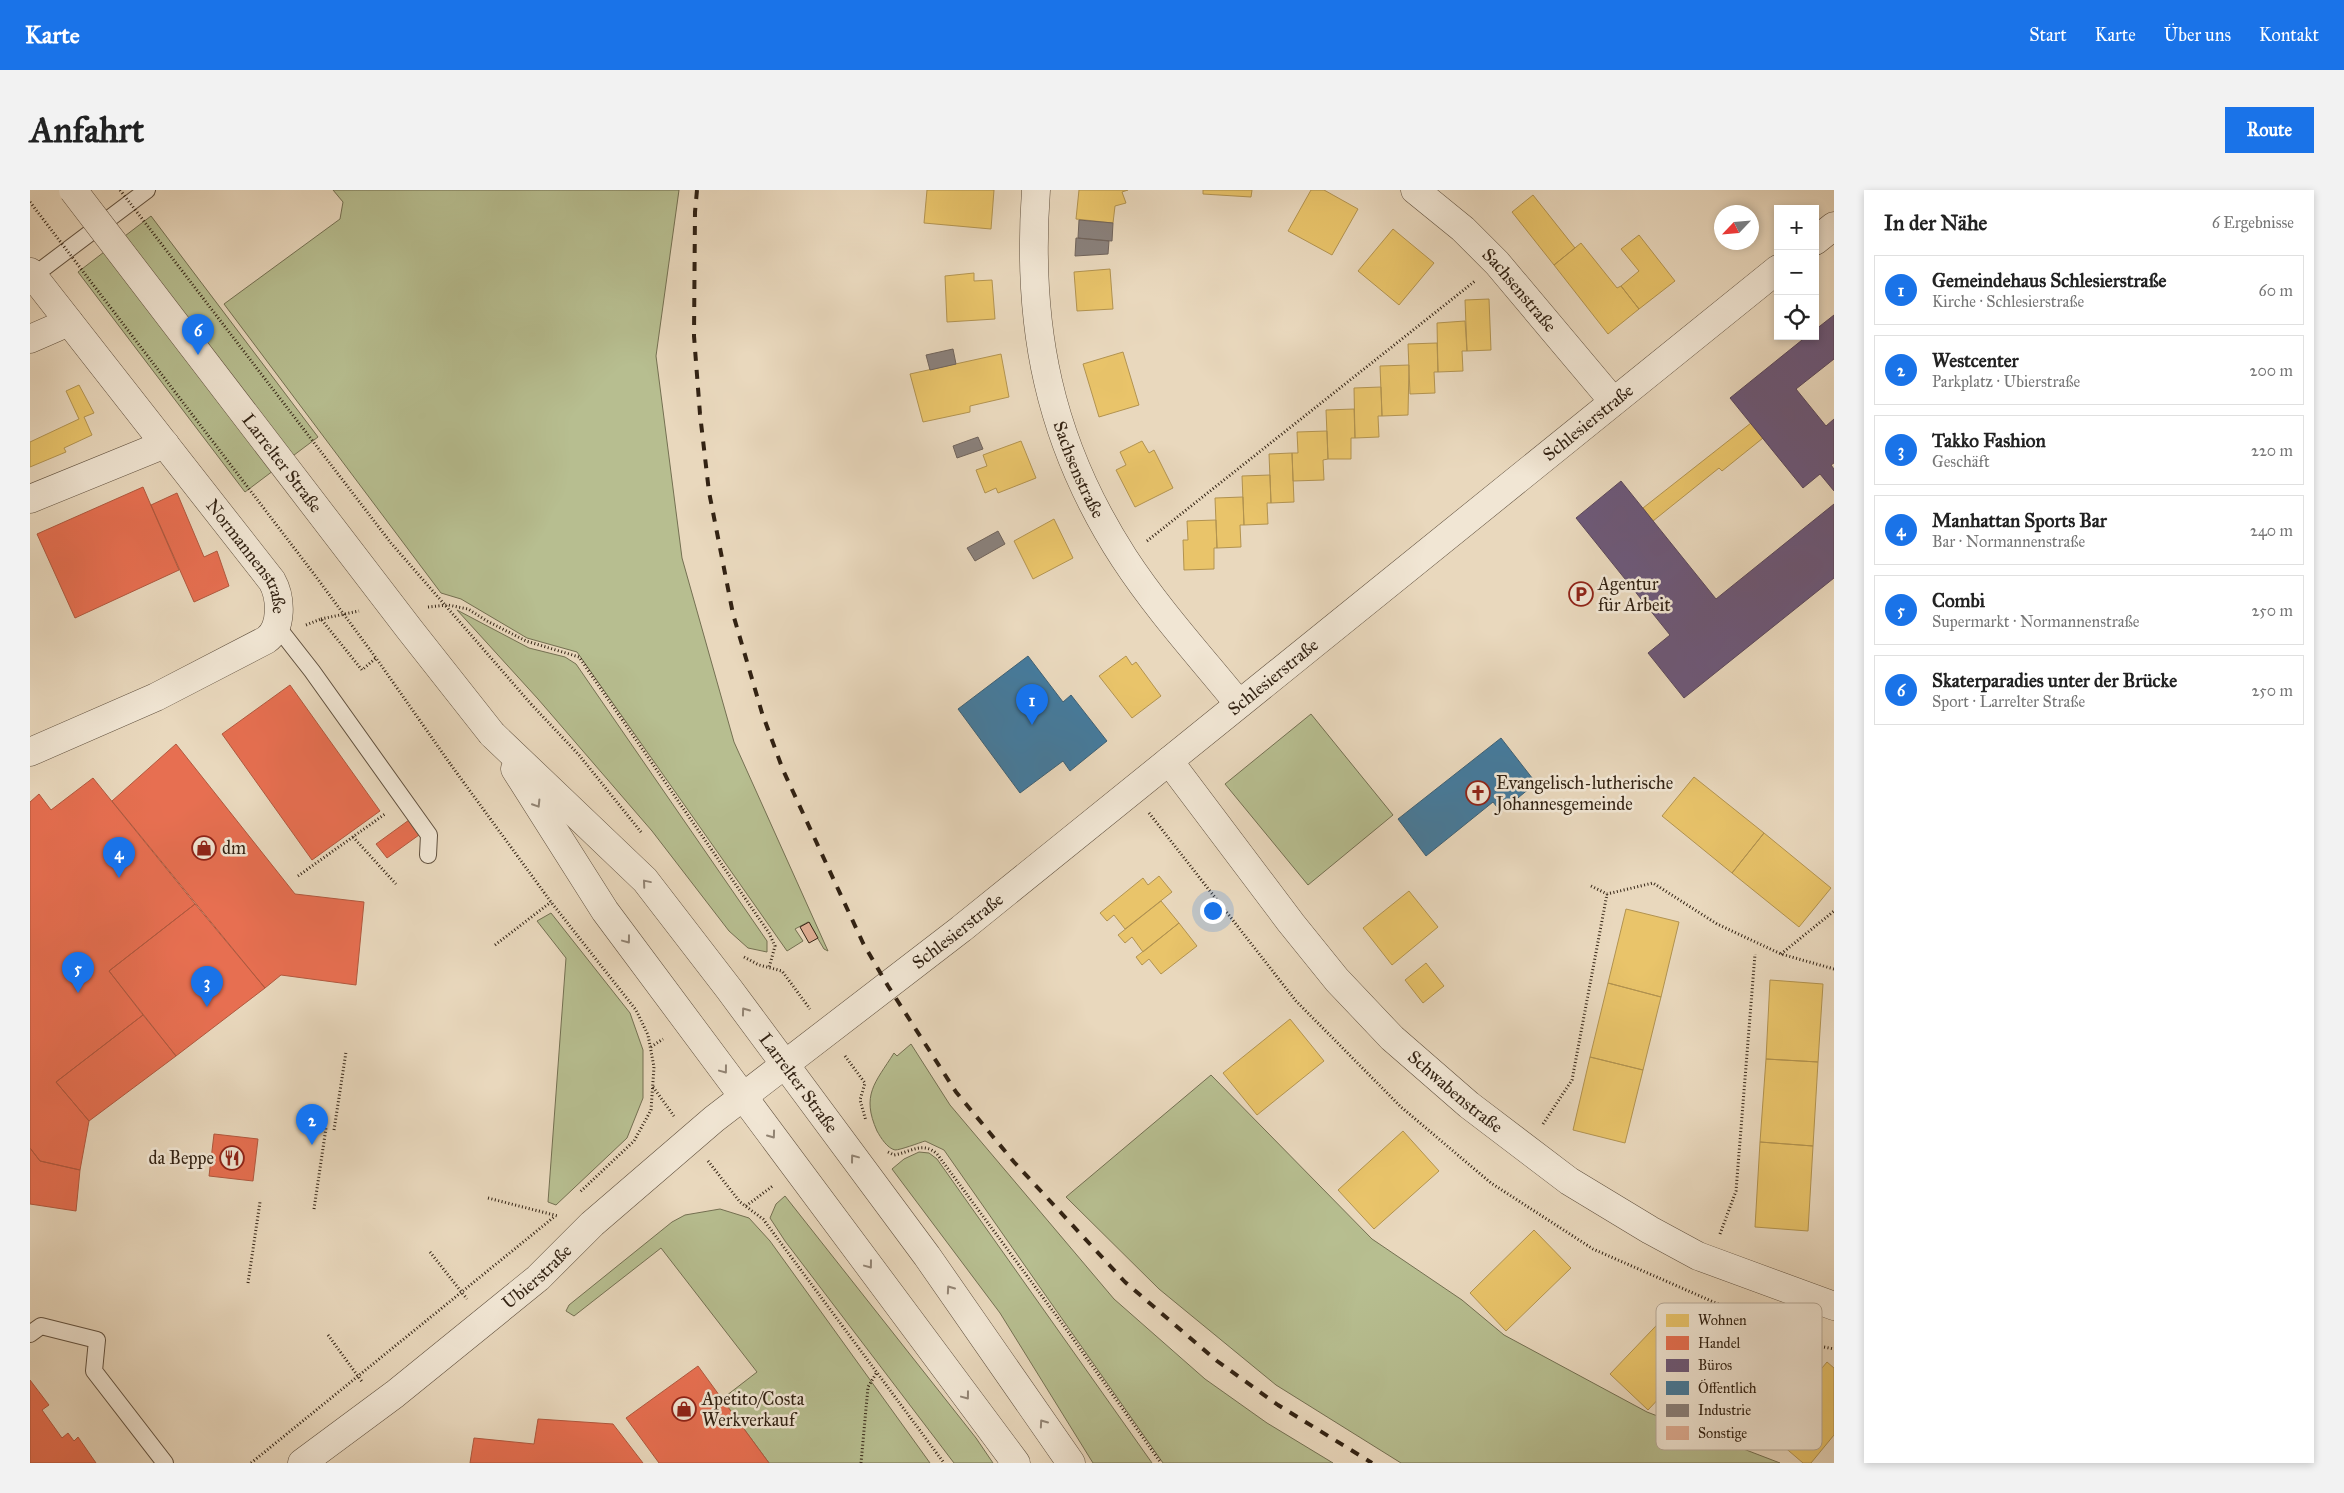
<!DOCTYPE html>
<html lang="de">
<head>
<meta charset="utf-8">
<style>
  body { margin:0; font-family:"IM FELL Great Primer",serif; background:#f2f2f2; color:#222 }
  .controls { position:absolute; right:15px; top:15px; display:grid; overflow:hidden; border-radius:0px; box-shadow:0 2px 8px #0003 }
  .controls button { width:45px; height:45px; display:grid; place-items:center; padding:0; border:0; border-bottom:1px solid #e0e0e0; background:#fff; color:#222; font:25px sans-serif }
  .compass { position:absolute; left:1684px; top:15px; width:45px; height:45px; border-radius:50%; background:#fff; box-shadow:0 2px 8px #0003; rotate:244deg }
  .you { position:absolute; left:1182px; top:720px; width:18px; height:18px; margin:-12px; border:4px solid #fff; border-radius:50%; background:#1a73e8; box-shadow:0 0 0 8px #1a73e833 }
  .badge { display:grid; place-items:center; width:32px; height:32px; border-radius:50%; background:#1a73e8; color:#fff; font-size:16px; font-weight:700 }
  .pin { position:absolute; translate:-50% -41px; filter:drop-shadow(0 1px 2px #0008) }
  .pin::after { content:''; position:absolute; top:26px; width:18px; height:15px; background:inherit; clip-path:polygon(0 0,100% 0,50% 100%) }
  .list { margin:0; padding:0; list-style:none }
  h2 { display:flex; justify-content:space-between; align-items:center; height:65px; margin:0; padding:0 20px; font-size:21px }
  h2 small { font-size:16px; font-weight:400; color:#767676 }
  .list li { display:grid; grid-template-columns:32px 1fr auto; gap:15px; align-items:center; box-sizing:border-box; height:70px; margin:0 10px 10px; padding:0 10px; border:1px solid #e0e0e0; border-radius:0px }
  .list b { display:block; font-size:19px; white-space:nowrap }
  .list p { margin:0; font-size:16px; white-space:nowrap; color:#767676 }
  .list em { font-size:16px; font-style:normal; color:#767676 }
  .icon { flex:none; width:28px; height:28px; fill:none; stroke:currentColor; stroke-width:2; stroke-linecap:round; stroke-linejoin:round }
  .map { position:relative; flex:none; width:1804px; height:1273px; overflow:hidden; border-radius:0px }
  header { display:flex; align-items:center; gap:30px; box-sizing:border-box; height:70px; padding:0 25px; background:#1a73e8; color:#fff }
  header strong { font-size:24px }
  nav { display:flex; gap:28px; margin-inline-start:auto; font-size:18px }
  .intro { display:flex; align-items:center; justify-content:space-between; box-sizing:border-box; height:120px; padding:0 30px }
  h1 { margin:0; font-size:35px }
  .button { padding:12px 22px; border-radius:0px; background:#1a73e8; color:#fff; font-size:18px; font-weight:700 }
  main { display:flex; gap:30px; padding:0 30px }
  aside { flex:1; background:#fff; border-radius:0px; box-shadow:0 2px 8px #0003 }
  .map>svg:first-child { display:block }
</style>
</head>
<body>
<header>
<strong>Karte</strong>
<nav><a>Start</a><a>Karte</a><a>Über uns</a><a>Kontakt</a></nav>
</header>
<div class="intro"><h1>Anfahrt</h1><a class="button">Route</a></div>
<main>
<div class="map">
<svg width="1804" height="1273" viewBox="0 0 1804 1273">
  <rect width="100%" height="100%" fill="#e9d8bd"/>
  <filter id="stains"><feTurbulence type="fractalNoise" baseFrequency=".004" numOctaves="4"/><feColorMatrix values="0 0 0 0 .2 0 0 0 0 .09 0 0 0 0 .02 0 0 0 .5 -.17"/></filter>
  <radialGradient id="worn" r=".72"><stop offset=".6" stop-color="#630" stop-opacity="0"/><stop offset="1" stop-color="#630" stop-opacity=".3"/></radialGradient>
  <!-- green -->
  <path fill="#b7be90" stroke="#747052" d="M303,0H649L626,166L652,368L704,552L798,761L794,759L778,732L765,739L773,751L757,761L547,462L497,448L431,409L411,403L194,114L310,29L313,12Z
    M121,26L288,247L215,302L48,82Z
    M427,420L499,458L535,467L546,474L737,751V762L718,758L699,741L622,641L508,509Z
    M1281,524L1363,625L1278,695L1195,594Z
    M521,723L600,823L613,860V908L597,948L526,1015L518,1012L536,768L507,731Z
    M881,854L920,915L1084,1109L1175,1189L1237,1233L1303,1273H1133L914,960L895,951C889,953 870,960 865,960C857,958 851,948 847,941C831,905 845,893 864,863L867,866Z
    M1181,885L1342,1049L1432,1110L1474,1145L1617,1222L1750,1273H1371L1246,1195L1129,1099L1036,1007Z
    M889,962L899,963L907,969L1122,1273H1063L970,1123L862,979L874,969Z
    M755,1006L946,1248L963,1273H924L755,1051L740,1028L746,1014Z
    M690,1019L719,1028L740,1051L900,1273H739L692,1209L727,1182L631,1058L544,1126L536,1121L539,1115L642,1032L655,1025Z"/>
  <!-- homes -->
  <path fill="#e9c46a" stroke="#b29350" d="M897,0H964L961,39L894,33Z
    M1049,0H1098L1092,2L1096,13L1085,16L1083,33L1046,29Z
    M1173,0H1222L1221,7L1173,4Z
    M1281,0H1294L1328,19L1302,65L1258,41Z
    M1503,5L1545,58L1524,75L1482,22Z
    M1363,39L1404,73L1369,115L1328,81Z
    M1609,45L1645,91L1609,119L1591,96L1609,81L1591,59Z
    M1551,53L1587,98L1591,96L1609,119L1578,144L1524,75Z
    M1080,79L1083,119L1047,121L1044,82Z
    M944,83V91L962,90L965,129L917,132L915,86Z
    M1459,109L1461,160L1437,161L1435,110Z
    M1435,131L1437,161H1432L1433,181L1408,182L1407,133Z
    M1407,153L1408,182H1404L1405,203L1380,204L1378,154Z
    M1093,162L1109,215L1069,227L1053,174Z
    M971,164L979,207L940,216V222L893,232L880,184Z
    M1379,175L1378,225L1352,226L1350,176Z
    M49,195L64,223L54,227L62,245L34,258L36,262L0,277V252L49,229L36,201Z
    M1351,197L1352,226H1348L1349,247L1325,248L1324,198Z
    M1324,219L1325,248H1321V269H1298L1296,220Z
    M1721,233L1733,248L1692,281L1689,278L1623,331L1613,318Z
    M1297,241L1298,269L1293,270L1294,290L1263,291L1262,263H1268L1267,242Z
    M991,251L1006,288L968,303L966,298L955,303L946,280L957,276L953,265Z
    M1112,251L1119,263L1124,260L1143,298L1105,317L1086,280L1096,275L1090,262Z
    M1262,263L1264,312L1241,313L1239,264Z
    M1240,285L1241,313H1237L1238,334L1214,335L1212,286Z
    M1213,307L1214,335H1210L1211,357L1187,358L1185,308Z
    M1024,329L1043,368L1003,389L984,351Z
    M1186,330L1187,358H1184V379L1154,380L1153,350H1158L1157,331Z
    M1096,466L1102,475L1106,472L1131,506L1102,528L1069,486Z
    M1664,587L1734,643L1702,683L1632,626Z
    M1734,643L1801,698L1769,737L1702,683Z
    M1129,686L1142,702L1095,739L1084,725L1077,731L1070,723L1113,688L1118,695Z
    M1379,701L1408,737L1362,775L1333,738Z
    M1131,711L1149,733L1113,762L1102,747L1095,753L1088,745Z
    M1596,719L1649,732L1631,807L1578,793Z
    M1149,733L1167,756L1131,784L1119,769L1112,775L1106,767Z
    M1396,773L1414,796L1393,813L1375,790Z
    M1740,790L1793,794L1788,872L1736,869Z
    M1578,793L1631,807L1613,880L1560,867Z
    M1260,829L1294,871L1227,925L1193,883Z
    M1560,867L1613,880L1595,953L1543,940Z
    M1736,869L1788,872L1783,956L1730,952Z
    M1373,941L1409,981L1344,1039L1308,1000Z
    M1730,952L1783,956L1778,1041L1725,1037Z
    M1504,1040L1541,1078L1476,1141L1440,1103Z
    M1644,1117L1682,1152L1618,1220L1580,1184Z
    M1797,1172L1804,1178V1245L1781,1273H1773L1738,1243Z"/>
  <!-- shops -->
  <path fill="#e76f51" stroke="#b1583e" d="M113,297L149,380L45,428L7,344Z
    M147,303L174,367L187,361L199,396L164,412L121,315Z
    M260,495L350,621L282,670L192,544Z
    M146,554L265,704L334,712L326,795L251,785L235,798L82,611Z
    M63,588L165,714L79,781L113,825L26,892L59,931L50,980L10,971L0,958V612L9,604L21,620Z
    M379,630L389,645L357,668L346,654Z
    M165,714L235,798L146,866L79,781Z
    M113,825L146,866L59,931L26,892Z
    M184,944L228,949L223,991L179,986Z
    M0,958L10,971L50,980L46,1021L0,1014Z
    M668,1176L692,1209L739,1273H629L596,1228Z
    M0,1190L19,1215L12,1220L32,1248L38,1243L44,1251L48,1247L66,1273H0Z
    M508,1229L583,1234L613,1273H440L444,1248L504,1254Z"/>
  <!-- offices -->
  <path fill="#6d597a" stroke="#5b485b" d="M1804,125V169L1766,199L1796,236L1804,229V273L1801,275L1804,279V301L1790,284L1773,298L1700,208L1777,146H1785V140Z
    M1591,291L1686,409L1804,314V388L1654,508L1618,463L1640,445L1546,328Z"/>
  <!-- public -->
  <path fill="#457b9d" stroke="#3f6074" d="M998,466L1033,512L1041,505L1077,551L1040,581L1033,571L990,603L928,519Z
    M1471,548L1506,593L1471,622L1463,612L1396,666L1368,629Z"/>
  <!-- industry -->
  <path fill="#8a817c" stroke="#70645c" d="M1049,30L1083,33L1082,51L1048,48Z
    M1046,48L1079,51L1078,64L1045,66Z
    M923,159L926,174L900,180L896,165Z
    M948,247L953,259L927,268L923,256Z
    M968,341L975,354L945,371L937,358Z"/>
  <!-- building -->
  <path fill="#dfad93" stroke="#322213" d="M779,732L788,748L779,753L770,737Z"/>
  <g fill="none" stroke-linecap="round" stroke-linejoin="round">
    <!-- service casing -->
    <g stroke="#60503e" stroke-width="18">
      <path id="service" d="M3,86L117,0
        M246,435L282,481L399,645L398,665
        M0,1144L11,1136L67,1150L64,1181L135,1273"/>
    </g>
    <!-- minor casing -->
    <g stroke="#60503e" stroke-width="29">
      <g id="minor">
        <path id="s1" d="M1006,0C996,137 1019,252 1094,368C1128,420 1170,466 1209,514"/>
        <path id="s2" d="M1385,0L1433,39L1467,73L1583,211"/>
        <path d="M1785,51L1804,36"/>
        <path id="s3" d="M0,82L242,391C251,407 253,438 236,450L126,507L0,562"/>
        <path d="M0,149L39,132"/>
        <path d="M0,309L135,254"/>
        <path id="s4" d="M1139,571L1261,733L1307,790L1362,848L1439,915L1539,991L1620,1040L1668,1066L1804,1116"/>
        <path id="s5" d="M272,1273L365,1204L508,1088L562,1034L684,929L931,739L1748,79"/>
      </g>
    </g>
    <!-- tertiary casing -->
    <g stroke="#60503e" stroke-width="29">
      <g id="tertiary">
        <path id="s6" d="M462,544L615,690L699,799L897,1066L1041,1273"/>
        <path d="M485,579L575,721L986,1273"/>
      </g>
    </g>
    <!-- path -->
    <path stroke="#322213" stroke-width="3" stroke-dasharray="1 2.5" stroke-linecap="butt" d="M1117,351L1445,91
      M398,417L418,415L438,419L457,431L496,451L549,467L739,743L745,756L739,778
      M291,429L329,421
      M276,435L291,429L332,480L346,468
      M501,514L549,565L611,642
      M421,575L521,712L606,820L618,845L624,877L621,920L604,951L550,1002
      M1119,623L1266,811L1371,917L1461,993L1563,1059L1779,1154L1804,1159
      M323,647L366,694
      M268,686L355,624
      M1561,696L1577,704L1623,693L1687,734L1751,764L1804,779
      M465,755L521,712
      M1751,764L1804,721
      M714,767L729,775L752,781L780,819
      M621,857L633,849
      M815,866L835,893L830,910L836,931
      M623,897L644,926
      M1513,934L1542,890L1577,704
      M304,940L316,862
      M858,962L864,965C881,962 893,951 907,964L1034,1136L1131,1273
      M678,971L710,1012L733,1029L914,1273
      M458,1008L528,1026
      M716,1016L744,995
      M284,1019L296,938
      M1690,1044L1706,1001L1725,764
      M400,1062L437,1109
      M218,1093L230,1012
      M298,1145L333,1193
      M221,1273L524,1027
      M831,1273L838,1197L847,1182"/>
    <!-- service -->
    <use href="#service" stroke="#f1e6d4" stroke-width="16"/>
    <!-- minor -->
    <use href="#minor" stroke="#f1e6d4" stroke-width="28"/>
    <!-- tertiary -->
    <use href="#tertiary" stroke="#f1e6d4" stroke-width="28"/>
    <!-- rail -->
    <path stroke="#322213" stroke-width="4" stroke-dasharray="9 9" stroke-linecap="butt" d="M667,0L665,22L664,146L670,224L679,302L703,424L732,523L753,580L833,753L858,796L926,902L984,972L1095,1092L1187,1171L1248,1215L1342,1273"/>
    <!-- tertiary-bridge casing -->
    <g stroke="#60503e" stroke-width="29" stroke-linecap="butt">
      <g id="tertiary-bridge">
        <path id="s7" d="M43,0L380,440L462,544"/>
      </g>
    </g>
    <!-- path-bridge -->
    <path stroke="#322213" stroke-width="3" stroke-dasharray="1 2.5" stroke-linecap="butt" d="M90,0L361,353L501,514
      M0,12L284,384L346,468L421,575"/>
    <!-- tertiary-bridge -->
    <use href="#tertiary-bridge" stroke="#f1e6d4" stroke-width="28"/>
  </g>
  <!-- one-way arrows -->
  <defs><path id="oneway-chevron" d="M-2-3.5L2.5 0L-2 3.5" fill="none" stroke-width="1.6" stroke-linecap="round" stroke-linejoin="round" transform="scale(1.25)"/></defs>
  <g stroke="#928474">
    <use href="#oneway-chevron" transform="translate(507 614) rotate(58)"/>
    <use href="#oneway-chevron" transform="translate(616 693) rotate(-130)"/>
    <use href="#oneway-chevron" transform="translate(597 750) rotate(53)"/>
    <use href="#oneway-chevron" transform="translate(715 821) rotate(-126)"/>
    <use href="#oneway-chevron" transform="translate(694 880) rotate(53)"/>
    <use href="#oneway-chevron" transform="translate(742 945) rotate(54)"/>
    <use href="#oneway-chevron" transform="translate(824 968) rotate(-127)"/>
    <use href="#oneway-chevron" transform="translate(839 1075) rotate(53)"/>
    <use href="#oneway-chevron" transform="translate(920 1099) rotate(-125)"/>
    <use href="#oneway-chevron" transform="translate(936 1206) rotate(53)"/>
    <use href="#oneway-chevron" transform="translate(1013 1233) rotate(-125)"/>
  </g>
  <!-- icons -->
  <defs>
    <g id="parking-ring" transform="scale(1.25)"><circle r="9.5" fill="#f1e6d4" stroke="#8f2418" stroke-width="1.5"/><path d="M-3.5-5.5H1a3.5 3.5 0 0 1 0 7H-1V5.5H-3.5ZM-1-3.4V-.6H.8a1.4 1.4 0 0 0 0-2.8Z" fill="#8f2418"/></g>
    <g id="church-ring" transform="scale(1.25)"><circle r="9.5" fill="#f1e6d4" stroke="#8f2418" stroke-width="1.5"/><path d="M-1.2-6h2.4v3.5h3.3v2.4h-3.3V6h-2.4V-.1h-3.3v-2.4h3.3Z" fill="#8f2418"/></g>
    <g id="shop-ring" transform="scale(1.25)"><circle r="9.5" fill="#f1e6d4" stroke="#8f2418" stroke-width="1.5"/><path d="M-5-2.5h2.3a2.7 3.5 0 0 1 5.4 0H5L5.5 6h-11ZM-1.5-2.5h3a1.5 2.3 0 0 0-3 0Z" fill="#8f2418"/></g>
    <g id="restaurant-ring" transform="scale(1.25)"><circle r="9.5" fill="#f1e6d4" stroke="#8f2418" stroke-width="1.5"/><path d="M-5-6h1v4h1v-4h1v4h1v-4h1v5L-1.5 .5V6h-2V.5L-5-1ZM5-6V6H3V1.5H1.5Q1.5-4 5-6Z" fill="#8f2418"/></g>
  </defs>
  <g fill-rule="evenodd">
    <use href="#parking-ring" x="1551" y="404"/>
    <use href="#church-ring" x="1448" y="603"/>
    <use href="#shop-ring" x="174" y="658"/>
    <use href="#restaurant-ring" x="202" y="968"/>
    <use href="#shop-ring" x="654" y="1219"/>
  </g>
  <g text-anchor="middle" stroke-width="5" stroke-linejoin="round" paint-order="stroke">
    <!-- street labels -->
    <g font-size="18" fill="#322213" stroke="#f1e6d4">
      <text dy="6" stroke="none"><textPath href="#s2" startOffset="145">Sachsenstraße</textPath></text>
      <text dy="6" stroke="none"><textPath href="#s5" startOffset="1655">Schlesierstraße</textPath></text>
      <text dy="6" stroke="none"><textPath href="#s7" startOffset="344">Larrelter Straße</textPath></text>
      <text dy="6" stroke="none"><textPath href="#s1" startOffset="286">Sachsenstraße</textPath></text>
      <text dy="6" stroke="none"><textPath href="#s3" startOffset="359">Normannenstraße</textPath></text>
      <text dy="6" stroke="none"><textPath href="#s5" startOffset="1250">Schlesierstraße</textPath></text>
      <text dy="6" stroke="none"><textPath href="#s5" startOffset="845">Schlesierstraße</textPath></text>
      <text dy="6" stroke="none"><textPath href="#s6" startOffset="466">Larrelter Straße</textPath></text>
      <text dy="6" stroke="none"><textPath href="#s4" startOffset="439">Schwabenstraße</textPath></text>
      <text dy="6" stroke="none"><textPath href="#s5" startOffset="300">Ubierstraße</textPath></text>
    </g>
    <!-- poi labels -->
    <g font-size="18" fill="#322213" stroke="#f1e6d4" text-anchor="start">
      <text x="1568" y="400">Agentur<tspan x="1568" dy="21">für Arbeit</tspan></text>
      <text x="1466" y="599">Evangelisch-lutherische<tspan x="1466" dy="21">Johannesgemeinde</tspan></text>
      <text x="192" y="664">dm</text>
      <text x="184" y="974" text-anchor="end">da Beppe</text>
      <text x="672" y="1215">Apetito/Costa<tspan x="672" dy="21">Werkverkauf</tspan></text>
    </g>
  </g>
  <!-- legend -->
  <rect x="1626" y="1113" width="166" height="147" rx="8" fill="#f1e6d4" stroke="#b8ab9a" stroke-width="1"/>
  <rect x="1636" y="1124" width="23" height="13" fill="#e9c46a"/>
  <rect x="1636" y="1146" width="23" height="14" fill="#e76f51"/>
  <rect x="1636" y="1169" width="23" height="13" fill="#6d597a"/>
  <rect x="1636" y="1191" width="23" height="14" fill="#457b9d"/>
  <rect x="1636" y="1214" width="23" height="13" fill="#8a817c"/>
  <rect x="1636" y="1236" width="23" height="14" fill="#dfad93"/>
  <g font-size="14" fill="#322213">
    <text x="1668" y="1135">Wohnen</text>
    <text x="1668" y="1158">Handel</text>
    <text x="1668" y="1180">Büros</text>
    <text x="1668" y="1203">Öffentlich</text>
    <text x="1668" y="1225">Industrie</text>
    <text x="1668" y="1248">Sonstige</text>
  </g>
  <rect width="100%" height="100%" filter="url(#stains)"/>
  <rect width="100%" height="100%" fill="url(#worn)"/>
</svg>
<div class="controls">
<button>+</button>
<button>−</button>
<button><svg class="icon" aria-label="locate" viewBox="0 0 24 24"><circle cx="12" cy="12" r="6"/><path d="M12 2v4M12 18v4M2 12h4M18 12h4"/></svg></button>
</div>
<svg class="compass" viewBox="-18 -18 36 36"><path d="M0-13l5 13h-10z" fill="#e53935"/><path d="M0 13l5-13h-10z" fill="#767676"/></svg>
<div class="you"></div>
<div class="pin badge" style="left:1002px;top:535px">1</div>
<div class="pin badge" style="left:282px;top:955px">2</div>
<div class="pin badge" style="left:177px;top:817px">3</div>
<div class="pin badge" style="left:89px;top:688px">4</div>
<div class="pin badge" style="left:48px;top:803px">5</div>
<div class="pin badge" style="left:168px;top:165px">6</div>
</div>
<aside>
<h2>In der Nähe<small>6 Ergebnisse</small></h2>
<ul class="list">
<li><span class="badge">1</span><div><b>Gemeindehaus Schlesierstraße</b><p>Kirche · Schlesierstraße</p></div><em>60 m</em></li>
<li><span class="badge">2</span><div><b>Westcenter</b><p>Parkplatz · Ubierstraße</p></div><em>200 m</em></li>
<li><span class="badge">3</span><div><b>Takko Fashion</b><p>Geschäft</p></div><em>220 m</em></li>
<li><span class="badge">4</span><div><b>Manhattan Sports Bar</b><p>Bar · Normannenstraße</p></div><em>240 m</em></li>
<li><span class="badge">5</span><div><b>Combi</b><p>Supermarkt · Normannenstraße</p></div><em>250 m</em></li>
<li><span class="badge">6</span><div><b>Skaterparadies unter der Brücke</b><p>Sport · Larrelter Straße</p></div><em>250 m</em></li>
</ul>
</aside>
</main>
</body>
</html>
